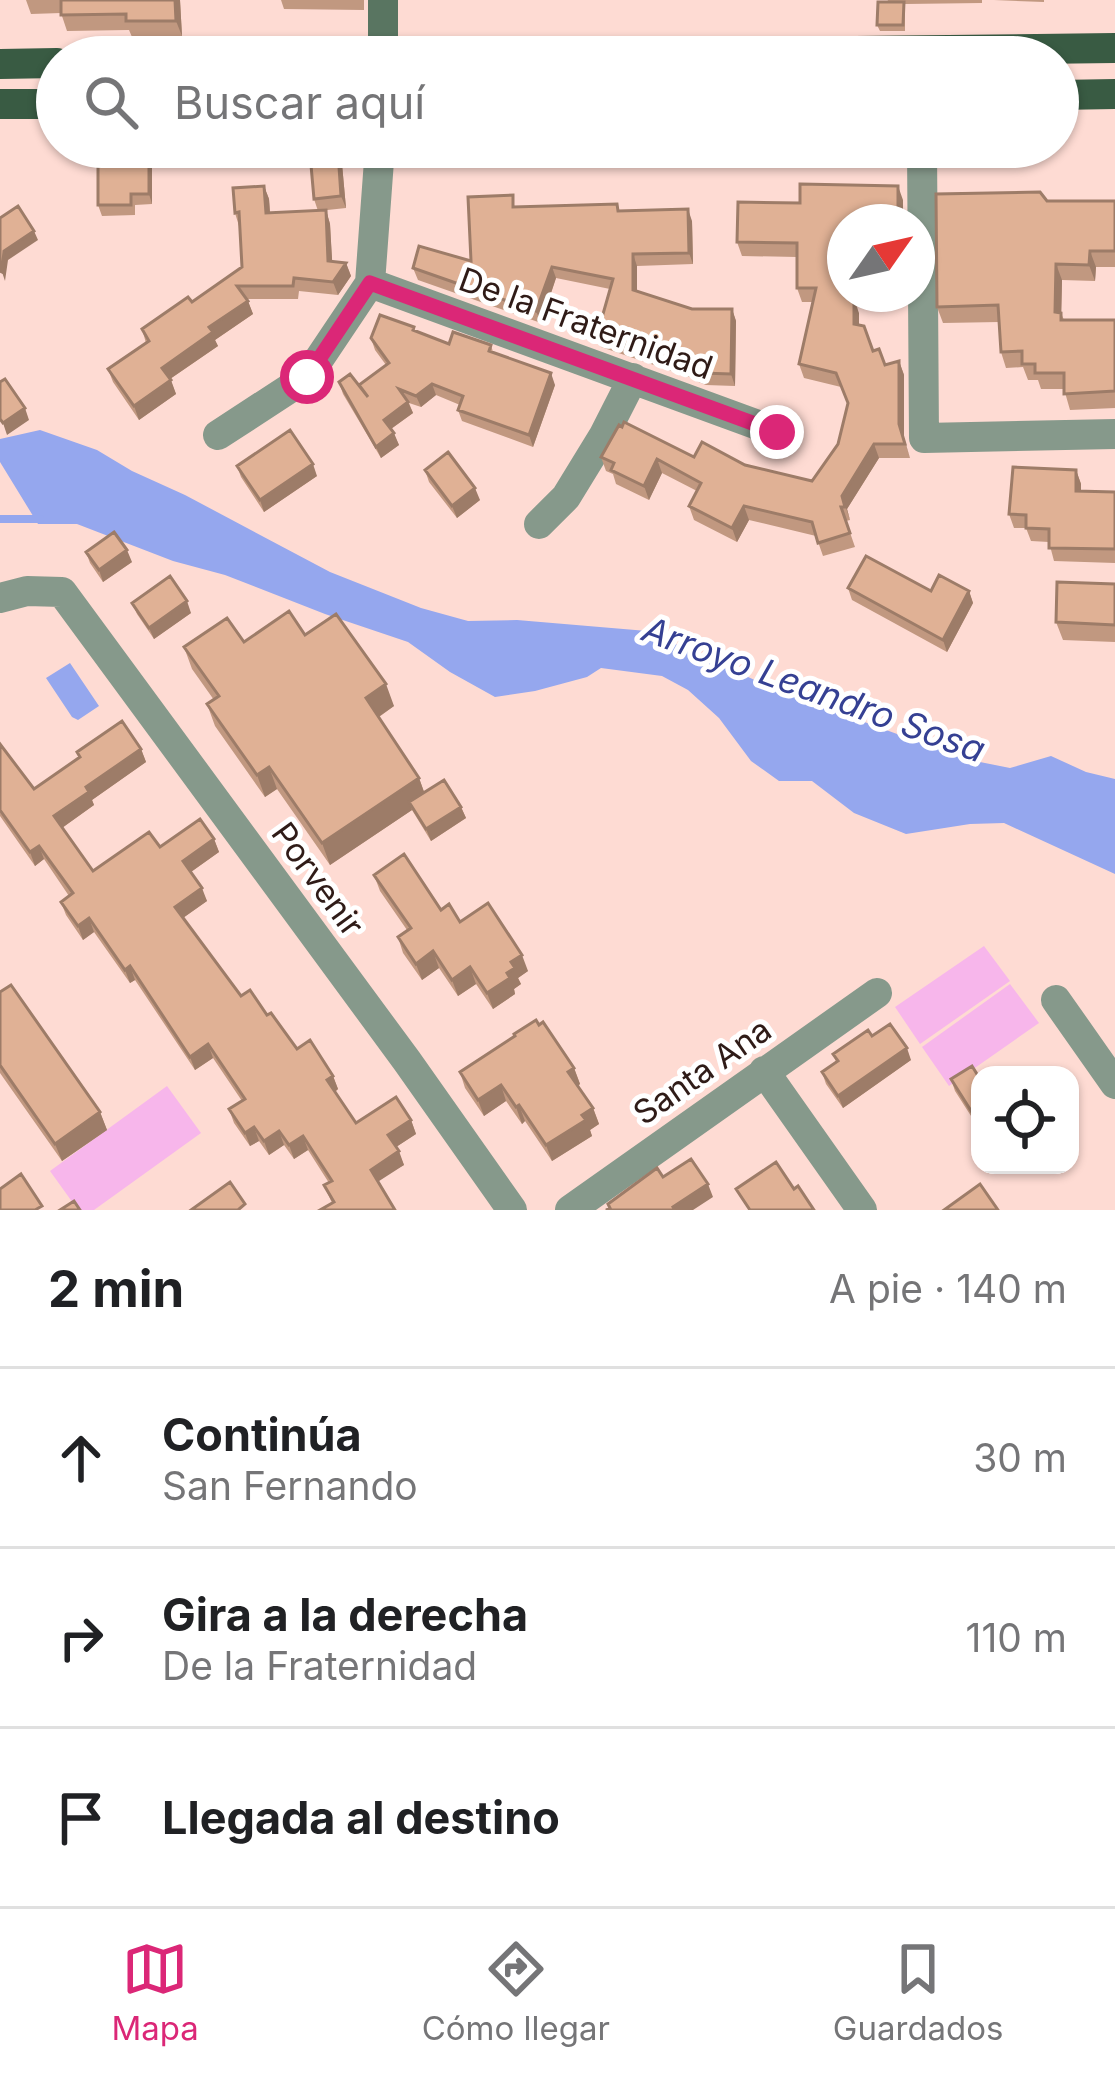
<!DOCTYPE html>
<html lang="es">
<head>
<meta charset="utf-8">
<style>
  body { margin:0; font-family:Inter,sans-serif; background:#f6f6f6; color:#202124 }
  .controls { position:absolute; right:36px; bottom:36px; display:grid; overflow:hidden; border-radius:24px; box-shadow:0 3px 9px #0004 }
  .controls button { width:108px; height:108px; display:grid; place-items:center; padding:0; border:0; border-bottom:3px solid #e0e0e0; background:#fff; color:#202124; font:60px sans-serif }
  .compass { position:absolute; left:827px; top:204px; width:108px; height:108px; border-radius:50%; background:#fff; box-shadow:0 3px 9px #0004; rotate:56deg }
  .stop { position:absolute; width:36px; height:36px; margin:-27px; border:9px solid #db2777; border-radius:50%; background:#fff }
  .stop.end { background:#db2777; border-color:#fff; box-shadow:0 3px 12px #0008 }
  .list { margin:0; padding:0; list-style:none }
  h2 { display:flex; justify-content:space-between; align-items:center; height:156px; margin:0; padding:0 48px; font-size:51px }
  h2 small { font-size:39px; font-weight:400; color:#757577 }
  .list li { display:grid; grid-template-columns:78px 1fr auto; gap:36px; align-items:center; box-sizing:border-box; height:180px; padding:0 48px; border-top:3px solid #e0e0e0 }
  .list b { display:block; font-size:45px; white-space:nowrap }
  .list p { margin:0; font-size:39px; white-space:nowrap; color:#757577 }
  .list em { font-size:39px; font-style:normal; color:#757577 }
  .icon { flex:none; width:66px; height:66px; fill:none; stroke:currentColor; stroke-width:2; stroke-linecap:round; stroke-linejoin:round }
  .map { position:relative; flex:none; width:1115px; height:1210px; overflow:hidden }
  .search { position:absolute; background:#fff; box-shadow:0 3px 9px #0004; left:36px; right:36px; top:36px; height:132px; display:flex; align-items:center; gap:30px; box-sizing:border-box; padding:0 42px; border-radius:66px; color:#757577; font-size:45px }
  .sheet { height:696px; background:#fff }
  nav { display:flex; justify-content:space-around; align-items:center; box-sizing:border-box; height:168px; border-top:3px solid #e0e0e0; background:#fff; font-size:33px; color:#757577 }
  nav a { display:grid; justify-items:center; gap:6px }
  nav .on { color:#db2777 }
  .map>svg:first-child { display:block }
</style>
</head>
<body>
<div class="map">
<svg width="1115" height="1210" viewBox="0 0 1115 1210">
  <rect width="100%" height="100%" fill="#fedbd3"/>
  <!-- green -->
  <path fill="#f7b6eb" d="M984,946L1010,981L920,1044L895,1007Z
    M1010,984L1039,1023L949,1086L922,1047Z
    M167,1086L201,1133L94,1210H78L50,1171Z"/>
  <!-- water -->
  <path fill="#95a7ee" d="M40,430L97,450L132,471L185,495L330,572L421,608L468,621L517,620L647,631L772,688L965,759L1010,768L1051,756L1086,772L1115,779V874L1004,823L970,824L906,834L854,813L812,781H779L751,761L719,718L688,690L662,676L601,668L587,677L535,691L495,697L450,672L408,642L325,614L225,575L173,561L77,524H38L0,462V439Z
    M70,663L99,706L78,720L72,717L46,678Z"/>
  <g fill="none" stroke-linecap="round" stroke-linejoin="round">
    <!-- stream -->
    <path stroke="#95a7ee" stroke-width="8" d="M0,519H40"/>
    <!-- street -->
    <path stroke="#86998b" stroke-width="30" d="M922,147L924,438L1115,434
      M370,283L777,432
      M218,435L307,377L370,283L380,147
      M539,524L566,497L604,435L633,378
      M0,598L27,591L62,592L407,1061L512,1210
      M1056,1000L1115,1084
      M764,1071L862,1210
      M570,1210L877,993"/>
    <!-- secondary -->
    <path stroke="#597561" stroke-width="30" d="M383,0V57"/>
    <!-- primary -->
    <path stroke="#395b43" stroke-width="30" d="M342,57L1115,48
      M0,64L57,63
      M1058,95L1115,94
      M0,104H57"/>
  </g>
  <!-- wall -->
  <path fill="#c19880" d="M26,0H180L182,36L132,37L129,30L67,31L61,13L31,14Z
    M281,0H364V10L284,9Z
    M888,0H982V3L905,4V31H880L877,25Z
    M994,0H1044V2Z
    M338,152L342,164L346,208L318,211L314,199Z
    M149,158L152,168V204L135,205V215L102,216L98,205Z
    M264,186L269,199L270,213L326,210L330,224L332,262L346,263L351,276L338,295L299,291L298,299H247L253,314L215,340L218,346L170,379L176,394L139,420L113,382L108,369L146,343L142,329L192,302L242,267L239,226L235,213Z
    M903,200L845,222V294H856L859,325L873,351L885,365L899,361L904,375V438L910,458H879L847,509L850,520L846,521L855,547L823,556L816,536L749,520L737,542L694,520L689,506L697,491L662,473L649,500L616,484L613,474L606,471L601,457H694L745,465L812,481L838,444L848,404L841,387L804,378L799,364L813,302H802L797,288V257L742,256L737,242L800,203Z
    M1047,201H1115V267H1096L1095,281L1062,280L1061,313L1064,320H1115V408L1070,410L1064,389H1041L1038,380H1028L1023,367L1006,368L1001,352L999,322L943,323L937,307Z
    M517,207L620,211L692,221L693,264L637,266V292L692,309H732L736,321L735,386L706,385L696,381L695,379L601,347L597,335L610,289L556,278L541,323L418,280L413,268L471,261Z
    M414,327L415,331L449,344L491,345L493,352L555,385L533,447L462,421L458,410L460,405L436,395L421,407L409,403L413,413L391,429L399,445L381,458L343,394L339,382L359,386L386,365L375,350L371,338Z
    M237,466L317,476L264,512L241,477Z
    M425,470L480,500L457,518L429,482Z
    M1076,470L1081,484V491L1115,492V563L1054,561L1049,542L1031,541L1026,528H1014L1009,514Z
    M86,552L132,562L103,582L90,563Z
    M1115,584V642L1063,640L1056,622Z
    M848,588L969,591L973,603L947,652L852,600Z
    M132,603L191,613L154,639L137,614Z
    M305,635L394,706L379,717L419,778L424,792L461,807L466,818L431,841L412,810L330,865L277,789L265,797L215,726L207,704L214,700L192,669L184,647Z
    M0,744L34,789L79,757L77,752L141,749L146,762L92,800L94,805L62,828L93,871L160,847L214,839L219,852L191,872L207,901L183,918L241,996L267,1015L297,1049L333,1076L338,1089L335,1092L356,1123L411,1120L416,1134L396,1147L404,1165L332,1203L324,1185L329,1183L308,1150L294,1159L284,1145L269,1155L259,1141L250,1146L234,1123L229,1109L242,1101L213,1058L195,1070L135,980L130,983L94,932L83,940L66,915L61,902L69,896L44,859L35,866L0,816Z
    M374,875L441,910L528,971L518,978L521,984L514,989L515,994L493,1009L476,984L458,996L439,968L422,980L403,953L398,937L407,930L380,891Z
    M0,992L100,1112L107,1130L62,1161L0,1073Z
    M872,1036L911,1060L843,1108L826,1084L822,1072L836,1062L833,1054Z
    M574,1068L580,1084L578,1086L593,1108L599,1124L590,1130L592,1136L552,1161L525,1121L522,1124L506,1101L484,1116L465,1088L460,1072Z
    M951,1079H980V1130L955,1091Z"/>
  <!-- shaded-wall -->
  <path fill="#9d7c68" d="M175,0H180L182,36L176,21Z
    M338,152L342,164L346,208L341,196Z
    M149,158L152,168V204L149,194Z
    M264,186L269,199L271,227L266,213Z
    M898,186L903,200V222H898Z
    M688,209L692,221L693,264L689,253Z
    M326,210L330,224L333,275L328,261Z
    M34,231L38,240L8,260L5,281L2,272L4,251Z
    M1090,251L1096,267L1095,281L1089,265Z
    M633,254L637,266V302L633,290Z
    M346,263L351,276L338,295L333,282Z
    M1056,264L1062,280L1061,329L1055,312Z
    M552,267L556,278L541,323L536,311Z
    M851,294H856V305L859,313V337L854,324Z
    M248,301L253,314L215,340L218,346L167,381L162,368L209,327Z
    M732,309L736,321L735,386L731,374Z
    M899,361L904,375V438L910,458L899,424Z
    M551,373L555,385L533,447L529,435Z
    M171,380L176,394L139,420L134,406Z
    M432,384L436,395L421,407L416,396Z
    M408,402L413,413L388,431L384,420Z
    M25,408L29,420L7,435L3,423Z
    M394,433L399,445L381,458L376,447Z
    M874,444L879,458L847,509L850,520L842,496Z
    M657,459L662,473L649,500L644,486Z
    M313,464L317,476L264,512L260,500Z
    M1076,470L1081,484V505L1076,491Z
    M475,488L480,500L457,518L452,506Z
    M744,506L749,520L737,542L732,528Z
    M127,550L132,562L103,582L99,570Z
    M969,591L973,603L947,652L943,640Z
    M187,601L191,613L154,639L149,628Z
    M386,684L394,706L374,720L366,698Z
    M141,749L146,762L92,800L94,805L59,830L54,816L86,787Z
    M269,767L277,789L265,797L257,775Z
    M419,778L427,800L409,802L412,810L330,865L322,843Z
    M461,807L466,818L431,841L426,829Z
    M214,839L219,852L188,874L183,861Z
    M39,846L44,859L35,866L30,852Z
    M202,888L207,901L180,920L175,907Z
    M89,918L94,932L83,940L78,926Z
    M433,951L439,968L422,980L416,964Z
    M522,955L528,971L518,978L521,984L514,989L515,994L493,1009L487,993L507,973L511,962Z
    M130,966L135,980L130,983L125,970Z
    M470,967L476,984L458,996L452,980Z
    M208,1044L213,1058L195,1070L190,1057Z
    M907,1048L911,1060L843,1108L838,1096Z
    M574,1068L580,1084L574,1088L568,1072Z
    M333,1076L338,1089L332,1094L327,1080Z
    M501,1085L506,1101L484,1116L478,1100Z
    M519,1105L525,1121L522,1124L516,1107Z
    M593,1108L599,1124L590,1130L592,1136L552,1161L546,1145Z
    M100,1112L107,1130L62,1161L55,1144Z
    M411,1120L416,1134L393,1149L388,1135Z
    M254,1127L259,1141L250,1146L245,1133Z
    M279,1131L284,1145L269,1155L264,1141Z
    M303,1136L308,1150L294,1159L289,1145Z
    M399,1151L404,1165L376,1183L371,1170Z
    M708,1184L713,1197L693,1210H674L673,1207Z"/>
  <!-- building -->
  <path fill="#e0b195" stroke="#9d7c68" stroke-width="3" d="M61,0H175L176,21H126V14L61,15Z
    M878,2H904L903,25H877Z
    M338,152L341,196L314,199L310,154Z
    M98,157L149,158V194H131V205H98Z
    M800,184L898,186V222H845V294H851V299L854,300V324L864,326L873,351L879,349L885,365L899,361V424L905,444H874L842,496L845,507H841L850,533L818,543L812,522L744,506L732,528L689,506L701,483L657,459L644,486L611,470L614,463L601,457L619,425L622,427L624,422L694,457L702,442L745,465L812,481L838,444L848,403L836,373L799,364L816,288H797V243L737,242L738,202L800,203Z
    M264,186L266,213L326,210L328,261L346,263L333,282L294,278L293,286H237L248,301L209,327L213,332L162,368L171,380L134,406L108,369L149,341L142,329L188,297L192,302L242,267L239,212L235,213L233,188Z
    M1040,192L1047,201H1115V251H1090L1089,265L1056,264L1055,312L1061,313V320H1115V391L1064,394V373H1035V364H1022V351L1001,352L998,305L937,307L936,194Z
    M513,195V207L617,204L618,211L688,209L689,253L633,254V290L692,309H732L731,374L701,373L691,370V367L597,335L613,279L552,267L536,311L413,268L419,246L471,261L468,197Z
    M18,206L34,231L4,251L2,272L0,271V218Z
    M380,315L414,327L413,330L449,344L453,332L491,345L489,351L551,373L529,435L458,410L463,396L432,384L416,396L399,389L408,402L384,420L394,433L376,447L339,382L350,374L368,397L359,385L389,363L371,338Z
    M5,379L25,408L3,423L0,419V382Z
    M290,430L313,464L260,500L237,466Z
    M448,452L475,488L452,506L425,470Z
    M1013,467L1076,470V491L1115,492V549L1049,548V529L1026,528V515L1009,514Z
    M114,532L127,550L99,570L86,552Z
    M866,556L931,591L939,575L969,591L943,640L848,588Z
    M170,576L187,601L149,628L132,603Z
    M1057,582L1115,584V625L1056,622Z
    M289,611L305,635L336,614L386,684L366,698L419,778L322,843L269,767L257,775L207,704L219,696L184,647L227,618L244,642Z
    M122,721L141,749L86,787L89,792L54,816L93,871L149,832L160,847L200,819L214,839L183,861L202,888L175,907L241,996L250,990L267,1015L271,1013L297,1049L310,1040L333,1076L327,1080L356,1123L396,1097L411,1120L388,1135L399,1151L371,1170L395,1210H320L334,1202L324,1185L332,1181L303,1136L289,1145L279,1131L264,1141L254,1127L245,1133L229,1109L245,1099L208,1044L190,1057L130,966L125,970L89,918L78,926L61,902L73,893L39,846L30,852L0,810V744L34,789L80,757L77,752Z
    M444,780L461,807L426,829L409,802Z
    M404,854L441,910L449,904L460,922L488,903L522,955L511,962L515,968L507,973L510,978L487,993L470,967L452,980L433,951L416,964L398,937L411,928L374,875Z
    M11,985L100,1112L55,1144L0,1065V992Z
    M536,1020L539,1025L543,1022L574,1068L568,1072L593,1108L582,1115L586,1120L546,1145L519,1105L516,1107L501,1085L478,1100L460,1072L515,1036L514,1034Z
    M890,1024L907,1048L838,1096L822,1072L838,1061L833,1054L868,1030L872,1036Z
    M972,1066L980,1079V1125L951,1079Z
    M691,1159L708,1184L673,1207L675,1210H606L610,1208L608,1204L657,1168L663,1177Z
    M776,1162L794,1189L798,1186L814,1210H750L736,1189Z
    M21,1174L42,1206L35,1210H0V1189Z
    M230,1182L245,1204L238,1210H191Z
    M980,1184L998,1210H944Z
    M74,1201L80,1210H60Z"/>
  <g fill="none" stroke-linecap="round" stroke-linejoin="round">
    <!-- route -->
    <path stroke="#db2777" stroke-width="15" d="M307,377L370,283L777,432"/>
  </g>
  <g text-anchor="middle" stroke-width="10" stroke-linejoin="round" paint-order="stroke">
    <!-- street labels -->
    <g font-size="33" fill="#2f1b17" stroke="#fff">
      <text transform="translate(586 323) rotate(20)" y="12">De la Fraternidad</text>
      <text transform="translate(318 879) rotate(54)" y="12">Porvenir</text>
      <text transform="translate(702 1071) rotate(-35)" y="12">Santa Ana</text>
    </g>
    <!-- water labels -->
    <g font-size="36" font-style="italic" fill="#354093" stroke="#fff">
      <text transform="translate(814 689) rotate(20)" y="13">Arroyo Leandro Sosa</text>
    </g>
  </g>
</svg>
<div class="controls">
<button><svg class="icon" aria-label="locate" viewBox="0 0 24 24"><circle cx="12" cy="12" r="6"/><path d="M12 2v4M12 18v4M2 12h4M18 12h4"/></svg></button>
</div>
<svg class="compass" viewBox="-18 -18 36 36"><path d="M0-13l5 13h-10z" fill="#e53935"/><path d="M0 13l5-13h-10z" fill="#757577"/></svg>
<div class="stop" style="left:307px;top:377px"></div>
<div class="stop end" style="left:777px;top:432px"></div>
<div class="search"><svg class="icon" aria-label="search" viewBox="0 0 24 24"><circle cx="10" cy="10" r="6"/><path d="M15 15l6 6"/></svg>Buscar aquí</div>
</div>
<section class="sheet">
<h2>2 min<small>A pie · 140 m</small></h2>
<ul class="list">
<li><svg class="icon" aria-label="ahead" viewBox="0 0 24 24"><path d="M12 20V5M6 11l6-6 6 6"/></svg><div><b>Continúa</b><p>San Fernando</p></div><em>30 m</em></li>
<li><svg class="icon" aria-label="right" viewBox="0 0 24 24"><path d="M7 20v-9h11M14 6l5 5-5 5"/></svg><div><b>Gira a la derecha</b><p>De la Fraternidad</p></div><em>110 m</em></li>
<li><svg class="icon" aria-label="arrive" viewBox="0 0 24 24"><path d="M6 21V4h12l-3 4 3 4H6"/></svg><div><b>Llegada al destino</b></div></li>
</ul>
</section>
<nav>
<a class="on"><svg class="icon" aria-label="map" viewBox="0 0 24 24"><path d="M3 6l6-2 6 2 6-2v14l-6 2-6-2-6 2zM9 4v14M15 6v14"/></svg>Mapa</a>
<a><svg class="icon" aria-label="directions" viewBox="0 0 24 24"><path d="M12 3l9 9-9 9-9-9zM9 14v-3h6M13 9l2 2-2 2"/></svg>Cómo llegar</a>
<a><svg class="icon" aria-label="saved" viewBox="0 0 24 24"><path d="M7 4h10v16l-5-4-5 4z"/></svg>Guardados</a>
</nav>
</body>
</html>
